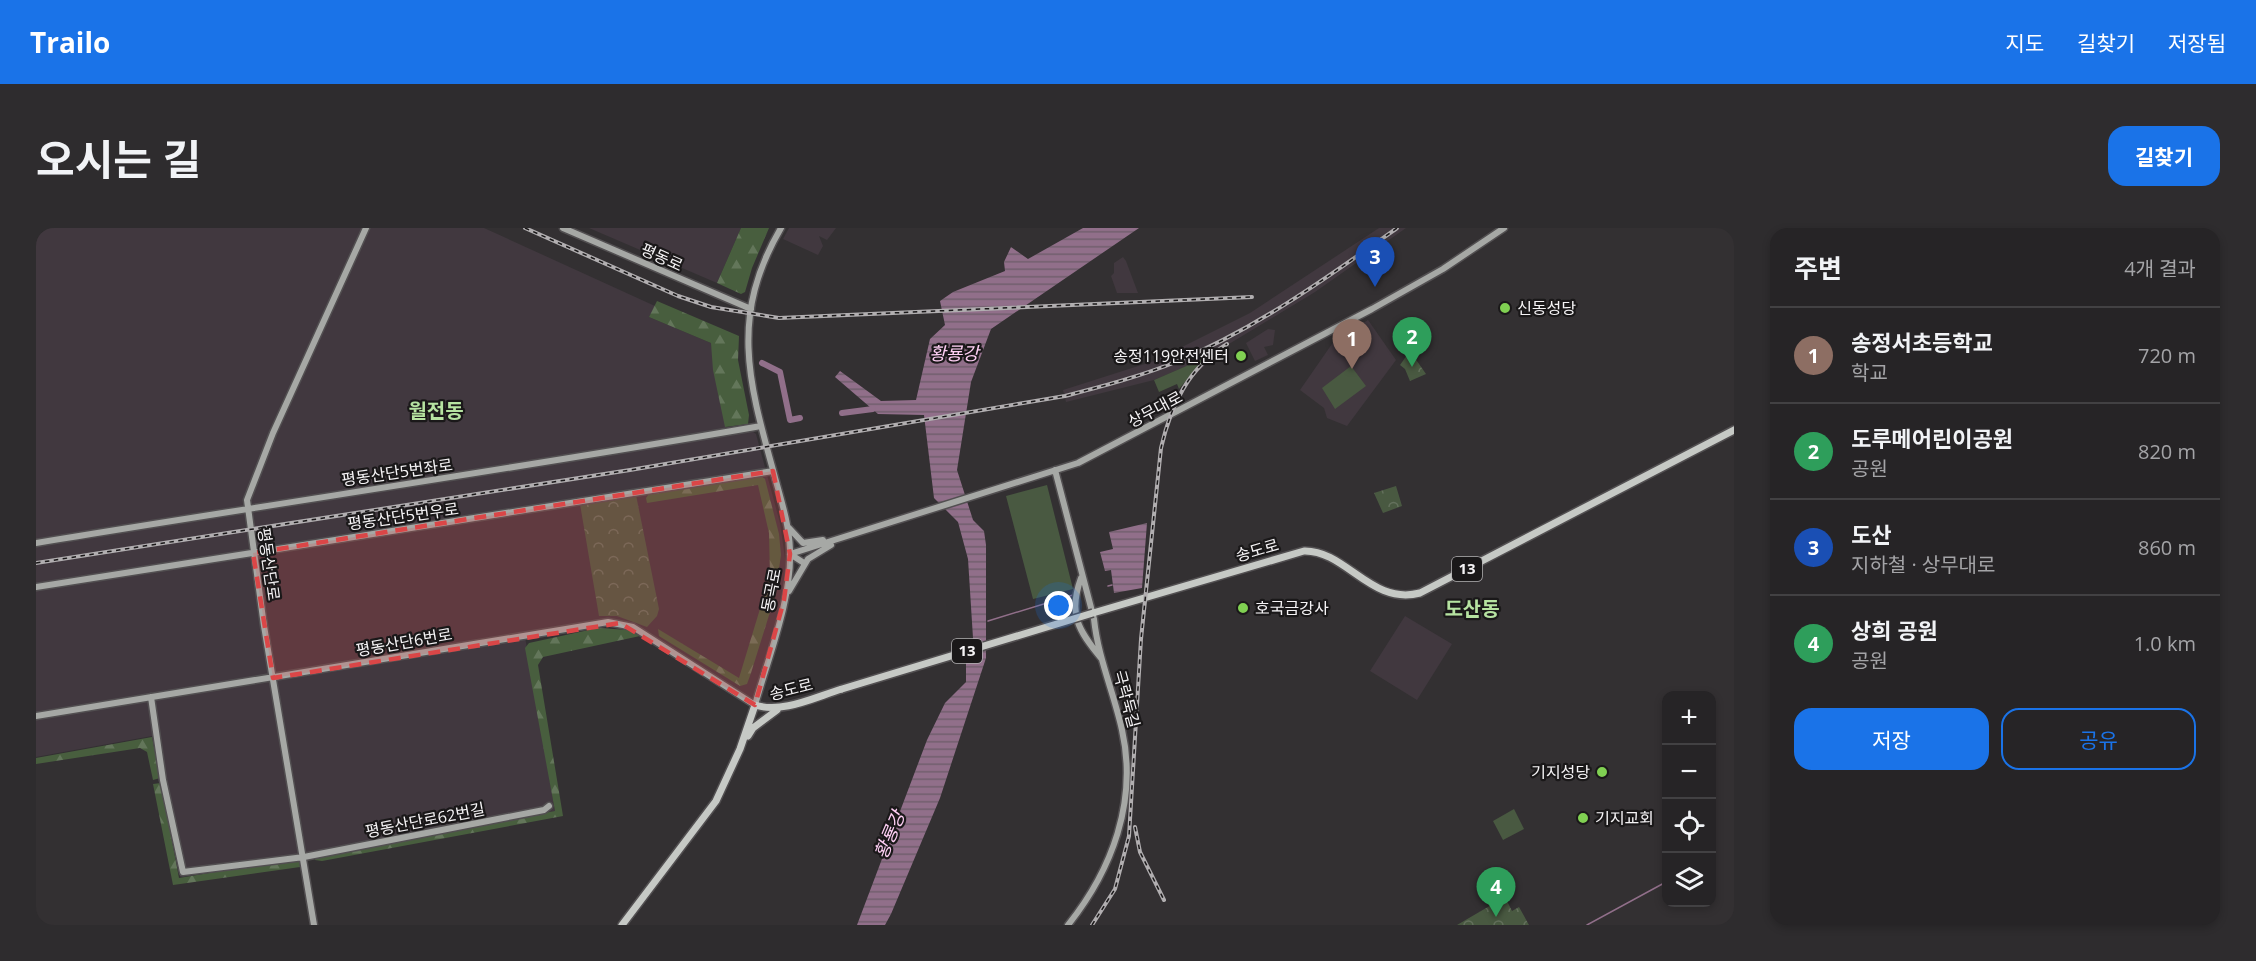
<!DOCTYPE html>
<html lang="ko">
<head>
<meta charset="utf-8">
<style>
  body { margin:0; font-family:"Open Sans","Noto Sans KR",sans-serif; background:#2e2c2e; color:#f1f3f6 }
  .controls { position:absolute; right:18px; bottom:18px; display:grid; overflow:hidden; border-radius:12px; box-shadow:0 3px 9px #0003 }
  .controls button { width:54px; height:54px; display:grid; place-items:center; padding:0; border:0; border-bottom:2px solid #424143; background:#262426; color:#f1f3f6; font:30px sans-serif }
  .you { position:absolute; left:1023px; top:378px; width:21px; height:21px; margin:-15px; border:4px solid #fff; border-radius:50%; background:#1a73e8; box-shadow:0 0 0 9px #1a73e833 }
  .badge { display:grid; place-items:center; width:39px; height:39px; border-radius:50%; background:#1a73e8; color:#fff; font-size:20px; font-weight:700 }
  .pin { position:absolute; translate:-50% -50px; filter:drop-shadow(0 2px 3px #0008) }
  .pin::after { content:''; position:absolute; top:32px; width:21px; height:18px; background:inherit; clip-path:polygon(0 0,100% 0,50% 100%) }
  .list { margin:0; padding:0; list-style:none }
  h2 { display:flex; justify-content:space-between; align-items:center; height:78px; margin:0; padding:0 24px; font-size:26px }
  h2 small { font-size:20px; font-weight:400; color:#a4a4a7 }
  .list li { display:grid; grid-template-columns:39px 1fr auto; gap:18px; align-items:center; box-sizing:border-box; height:96px; padding:0 24px; border-top:2px solid #424143 }
  .list b { display:block; font-size:22px; white-space:nowrap }
  .list p { margin:0; font-size:20px; white-space:nowrap; color:#a4a4a7 }
  .list em { font-size:20px; font-style:normal; color:#a4a4a7 }
  .actions { display:flex; gap:12px; padding:18px 24px }
  .actions a { flex:1; padding:14px 0; border:2px solid #1a73e8; border-radius:18px; text-align:center; font-size:21px; color:#1a73e8 }
  .actions .main { background:#1a73e8; color:#fff }
  .icon { flex:none; width:33px; height:33px; fill:none; stroke:currentColor; stroke-width:2; stroke-linecap:round; stroke-linejoin:round }
  .map { position:relative; flex:none; width:1698px; height:697px; overflow:hidden; border-radius:18px }
  header { display:flex; align-items:center; gap:36px; box-sizing:border-box; height:84px; padding:0 30px; background:#1a73e8; color:#fff }
  header strong { font-size:28px }
  nav { display:flex; gap:33px; margin-inline-start:auto; font-size:21px }
  .intro { display:flex; align-items:center; justify-content:space-between; box-sizing:border-box; height:144px; padding:0 36px }
  h1 { margin:0; font-size:42px }
  .button { padding:15px 27px; border-radius:18px; background:#1a73e8; color:#fff; font-size:21px; font-weight:700 }
  main { display:flex; gap:36px; padding:0 36px }
  aside { flex:1; background:#262426; border-radius:18px; box-shadow:0 3px 9px #0003 }
  .map>svg:first-child { display:block }
</style>
</head>
<body>
<header>
<strong>Trailo</strong>
<nav><a>지도</a><a>길찾기</a><a>저장됨</a></nav>
</header>
<div class="intro"><h1>오시는 길</h1><a class="button">길찾기</a></div>
<main>
<div class="map">
<svg width="1698" height="697" viewBox="0 0 1698 697">
  <defs>
    <pattern id="forest-firs" width="22" height="20" patternUnits="userSpaceOnUse" patternTransform="scale(1.5)"><rect width="22" height="20" fill="#485e3e"/><path d="M5 1l3.5 6h-7zM16 11l3.5 6h-7z" fill="#63765a"/></pattern>
    <pattern id="park-crowns" width="20" height="18" patternUnits="userSpaceOnUse" patternTransform="scale(1.5)"><rect width="20" height="18" fill="#495941"/><path d="M2 6a3 3 0 1 1 6 0M12 15a3 3 0 1 1 6 0" fill="none" stroke="#64715d"/></pattern>
    <pattern id="water-rules" width="6" height="5" patternUnits="userSpaceOnUse" patternTransform="scale(1.5)"><rect width="6" height="5" fill="#916f8a"/><path d="M0 2.5h6" fill="none" stroke="#715e6d"/></pattern>
  </defs>
  <rect width="100%" height="100%" fill="#333032"/>
  <!-- built -->
  <path fill="#41383f" d="M0,0H448L619,78L613,89L675,115L691,206L716,203L720,206L744,295L752,351L719,477L612,408L584,395L489,409L519,583L280,627L144,649L116,508L0,529Z
    M553,0H705L681,55Z
    M753,0H800L791,12L783,8L787,18L782,27L747,11Z
    M1343,0H1370L1279,64L1188,119L1158,148L1136,177L1150,152L1168,131L1118,152L1030,174L1027,162L1118,133L1214,85Z
    M1087,29L1090,33L1102,65H1081L1075,48L1078,45V35Z
    M1332,92L1360,132L1311,198L1291,190L1288,180L1264,162L1298,113Z
    M1232,101L1239,102L1237,117L1228,119L1232,127L1219,133L1210,115Z
    M1369,388L1416,416L1381,472L1334,443Z"/>
  <!-- green -->
  <path fill="#495941" d="M1169,130L1143,161L1141,156L1123,164L1118,152Z
    M1315,138L1330,158L1299,181L1286,160Z
    M1011,257L1037,361L997,371L970,268Z
    M1478,581L1488,601L1467,612L1457,593Z"/>
  <!-- forest -->
  <path fill="url(#forest-firs)" d="M705,0H733L716,40L709,64L705,66L681,55Z
    M621,73L703,108L702,132L713,187L712,196L689,199L677,142L675,115L613,89Z
    M725,248L729,251L743,306L745,327L739,368L715,445L711,456L704,458L623,408L622,401L703,450L734,348L733,305L722,257L611,275L610,270L613,266Z
    M562,400L593,402L604,408L507,429L502,437L527,588L286,633L279,632L280,627L519,583L489,420L493,415Z
    M116,509L124,550L117,552L111,524L104,520L0,536V530Z
    M125,555L143,650L263,630L264,639L137,657L117,556Z"/>
  <!-- park -->
  <path fill="url(#park-crowns)" d="M1374,123L1390,146L1374,153L1369,141L1364,137Z
    M1360,258L1366,278L1347,285L1338,265Z
    M600,267L623,381L621,388L611,399L581,388H563L544,276Z
    M1469,669L1476,683L1483,679L1493,697H1421Z"/>
  <!-- water -->
  <path fill="url(#water-rules)" d="M1047,0H1103L955,101L935,154L921,242L937,292L948,303L950,317V430L904,570L855,686L849,697H821L891,512L909,475L930,454V432L937,410L932,331L922,294L898,270L888,187L842,186L799,149L804,143L845,173L880,172L894,111L909,97L904,73L917,64L969,43L968,34L975,19L992,31Z
    M1111,295L1106,360L1078,365L1075,342L1069,343L1064,324L1077,321L1073,304Z"/>
  <g fill="none" stroke-linecap="round" stroke-linejoin="round">
    <!-- stream -->
    <path stroke="#916f8a" stroke-width="1.5" d="M1072,358L1076,357
      M952,393L1037,367
      M1551,697L1630,654"/>
    <!-- river -->
    <path stroke="#916f8a" stroke-width="6" d="M726,135L744,144L754,192L764,190
      M806,185L837,181"/>
    <!-- secondary casing -->
    <g stroke="#524f51" stroke-width="9">
      <path id="secondary" d="M527,0L715,81
        M1019,242L1058,391C1062,430 1078,465 1086,502C1102,573 1076,642 1032,697
        M753,300L767,315L787,312
        M0,315C242,275 484,240 725,198
        M754,326L1042,235L1336,81L1407,41L1468,0
        M754,326L768,335
        M1045,350C1032,386 1042,402 1065,430
        M0,359L737,243
        M753,363L772,331L795,317
        M115,469L127,552L147,644L268,629L508,582L513,578
        M0,488L572,394L597,399L719,477C732,430 756,371 754,322C753,294 744,269 737,242C712,152 694,87 745,0
        M278,697L228,398L211,272L237,205L330,0"/>
    </g>
    <!-- primary casing -->
    <g stroke="#524f51" stroke-width="10">
      <path id="primary" d="M1057,385L1268,323C1310,322 1335,378 1384,365L1698,202
        M712,508L717,500L741,482
        M586,697L680,573L704,521L719,477C746,486 779,469 806,461"/>
    </g>
    <!-- secondary -->
    <use href="#secondary" stroke="#a6a8a5" stroke-width="6"/>
    <!-- primary -->
    <use href="#primary" stroke="#c6c9c5" stroke-width="7"/>
    <!-- rail casing -->
    <g stroke="#b1aeb0" stroke-width="4">
      <path id="rail" d="M489,0L642,68L675,79L743,90L1216,69
        M0,335L594,242L1029,168C1067,158 1106,148 1142,133C1221,100 1292,49 1361,0
        M1099,599L1104,624L1128,672
        M1056,697L1079,661L1093,608L1105,411L1125,220C1135,177 1152,140 1191,116"/>
    </g>
    <!-- rail -->
    <use href="#rail" stroke="#1a1819" stroke-width="1.5" stroke-dasharray="4.5" stroke-linecap="butt"/>
    <!-- primary-bridge casing -->
    <g stroke="#524f51" stroke-width="10" stroke-linecap="butt">
      <path id="primary-bridge" d="M806,461L1057,385"/>
    </g>
    <!-- primary-bridge -->
    <use href="#primary-bridge" stroke="#c6c9c5" stroke-width="7"/>
  </g>
  <!-- marked area -->
  <path fill="#db4647" fill-opacity="0.2" stroke="#db4647" stroke-width="4.5" stroke-dasharray="12 8" stroke-linejoin="round" d="M737,243L754,326L748,372L719,477L584,395L237,450L217,325Z"/>
  <!-- markers -->
  <g fill="#80d052" stroke="#1a1819" stroke-width="2">
    <circle cx="1469" cy="80" r="6"/>
    <circle cx="1205" cy="128" r="6"/>
    <circle cx="1207" cy="380" r="6"/>
    <circle cx="1566" cy="544" r="6"/>
    <circle cx="1547" cy="590" r="6"/>
  </g>
  <g text-anchor="middle" stroke-width="4.5" stroke-linejoin="round" paint-order="stroke">
    <!-- shield labels -->
    <g fill="#1a1819" stroke="#b3b1b3" stroke-width="1.5">
      <rect x="1416" y="329" width="30" height="24" rx="4.5"/>
      <rect x="916" y="411" width="30" height="24" rx="4.5"/>
    </g>
    <g font-size="15" font-weight="bold" fill="#f5f3f5">
      <text x="1431" y="346">13</text>
      <text x="931" y="428">13</text>
    </g>
    <!-- street labels -->
    <g font-size="16" fill="#f5f3f5" stroke="#1a1819">
      <text transform="translate(626 29) rotate(24)" y="6">평동로</text>
      <text transform="translate(1119 181) rotate(-28)" y="6">상무대로</text>
      <text transform="translate(361 244) rotate(-8)" y="6">평동산단5번좌로</text>
      <text transform="translate(367 288) rotate(-8)" y="6">평동산단5번우로</text>
      <text transform="translate(1221 322) rotate(-16)" y="6">송도로</text>
      <text transform="translate(233 336) rotate(82)" y="6">평동산단로</text>
      <text transform="translate(735 362) rotate(-79)" y="6">동곡로</text>
      <text transform="translate(368 414) rotate(-10)" y="6">평동산단6번로</text>
      <text transform="translate(755 461) rotate(-14)" y="6">송도로</text>
      <text transform="translate(1091 471) rotate(75)" y="6">극락둑길</text>
      <text transform="translate(389 592) rotate(-11)" y="6">평동산단로62번길</text>
    </g>
    <!-- poi labels -->
    <g font-size="16" fill="#f5f3f5" stroke="#1a1819" text-anchor="start">
      <text x="1481" y="86">신동성당</text>
      <text x="1193" y="134" text-anchor="end">송정119안전센터</text>
      <text x="1219" y="386">호국금강사</text>
      <text x="1554" y="550" text-anchor="end">기지성당</text>
      <text x="1559" y="596">기지교회</text>
    </g>
    <!-- water labels -->
    <g font-size="18" font-style="italic" fill="#ffd0f5" stroke="#1a1819">
      <text x="918" y="132">황룡강</text>
      <text transform="translate(854 607) rotate(-67)" y="6">황룡강</text>
    </g>
    <!-- quarter labels -->
    <g font-size="20" font-weight="bold" fill="#b6e3a1" stroke="#1a1819">
      <text x="400" y="190">월전동</text>
      <text x="1436" y="388">도산동</text>
    </g>
  </g>
</svg>
<div class="controls">
<button>+</button>
<button>−</button>
<button><svg class="icon" aria-label="locate" viewBox="0 0 24 24"><circle cx="12" cy="12" r="6"/><path d="M12 2v4M12 18v4M2 12h4M18 12h4"/></svg></button>
<button><svg class="icon" aria-label="layers" viewBox="0 0 24 24"><path d="M12 4l9 5-9 5-9-5zM3 14l9 5 9-5"/></svg></button>
</div>
<div class="you"></div>
<div class="pin badge" style="left:1316px;top:141px;background:#8d6e63">1</div>
<div class="pin badge" style="left:1376px;top:139px;background:#2e9e5b">2</div>
<div class="pin badge" style="left:1339px;top:59px;background:#1a4fb4">3</div>
<div class="pin badge" style="left:1460px;top:689px;background:#2e9e5b">4</div>
</div>
<aside>
<h2>주변<small>4개 결과</small></h2>
<ul class="list">
<li><span class="badge" style="background:#8d6e63">1</span><div><b>송정서초등학교</b><p>학교</p></div><em>720 m</em></li>
<li><span class="badge" style="background:#2e9e5b">2</span><div><b>도루메어린이공원</b><p>공원</p></div><em>820 m</em></li>
<li><span class="badge" style="background:#1a4fb4">3</span><div><b>도산</b><p>지하철 · 상무대로</p></div><em>860 m</em></li>
<li><span class="badge" style="background:#2e9e5b">4</span><div><b>상희 공원</b><p>공원</p></div><em>1.0 km</em></li>
</ul>
<div class="actions"><a class="main">저장</a><a>공유</a></div>
</aside>
</main>
</body>
</html>
